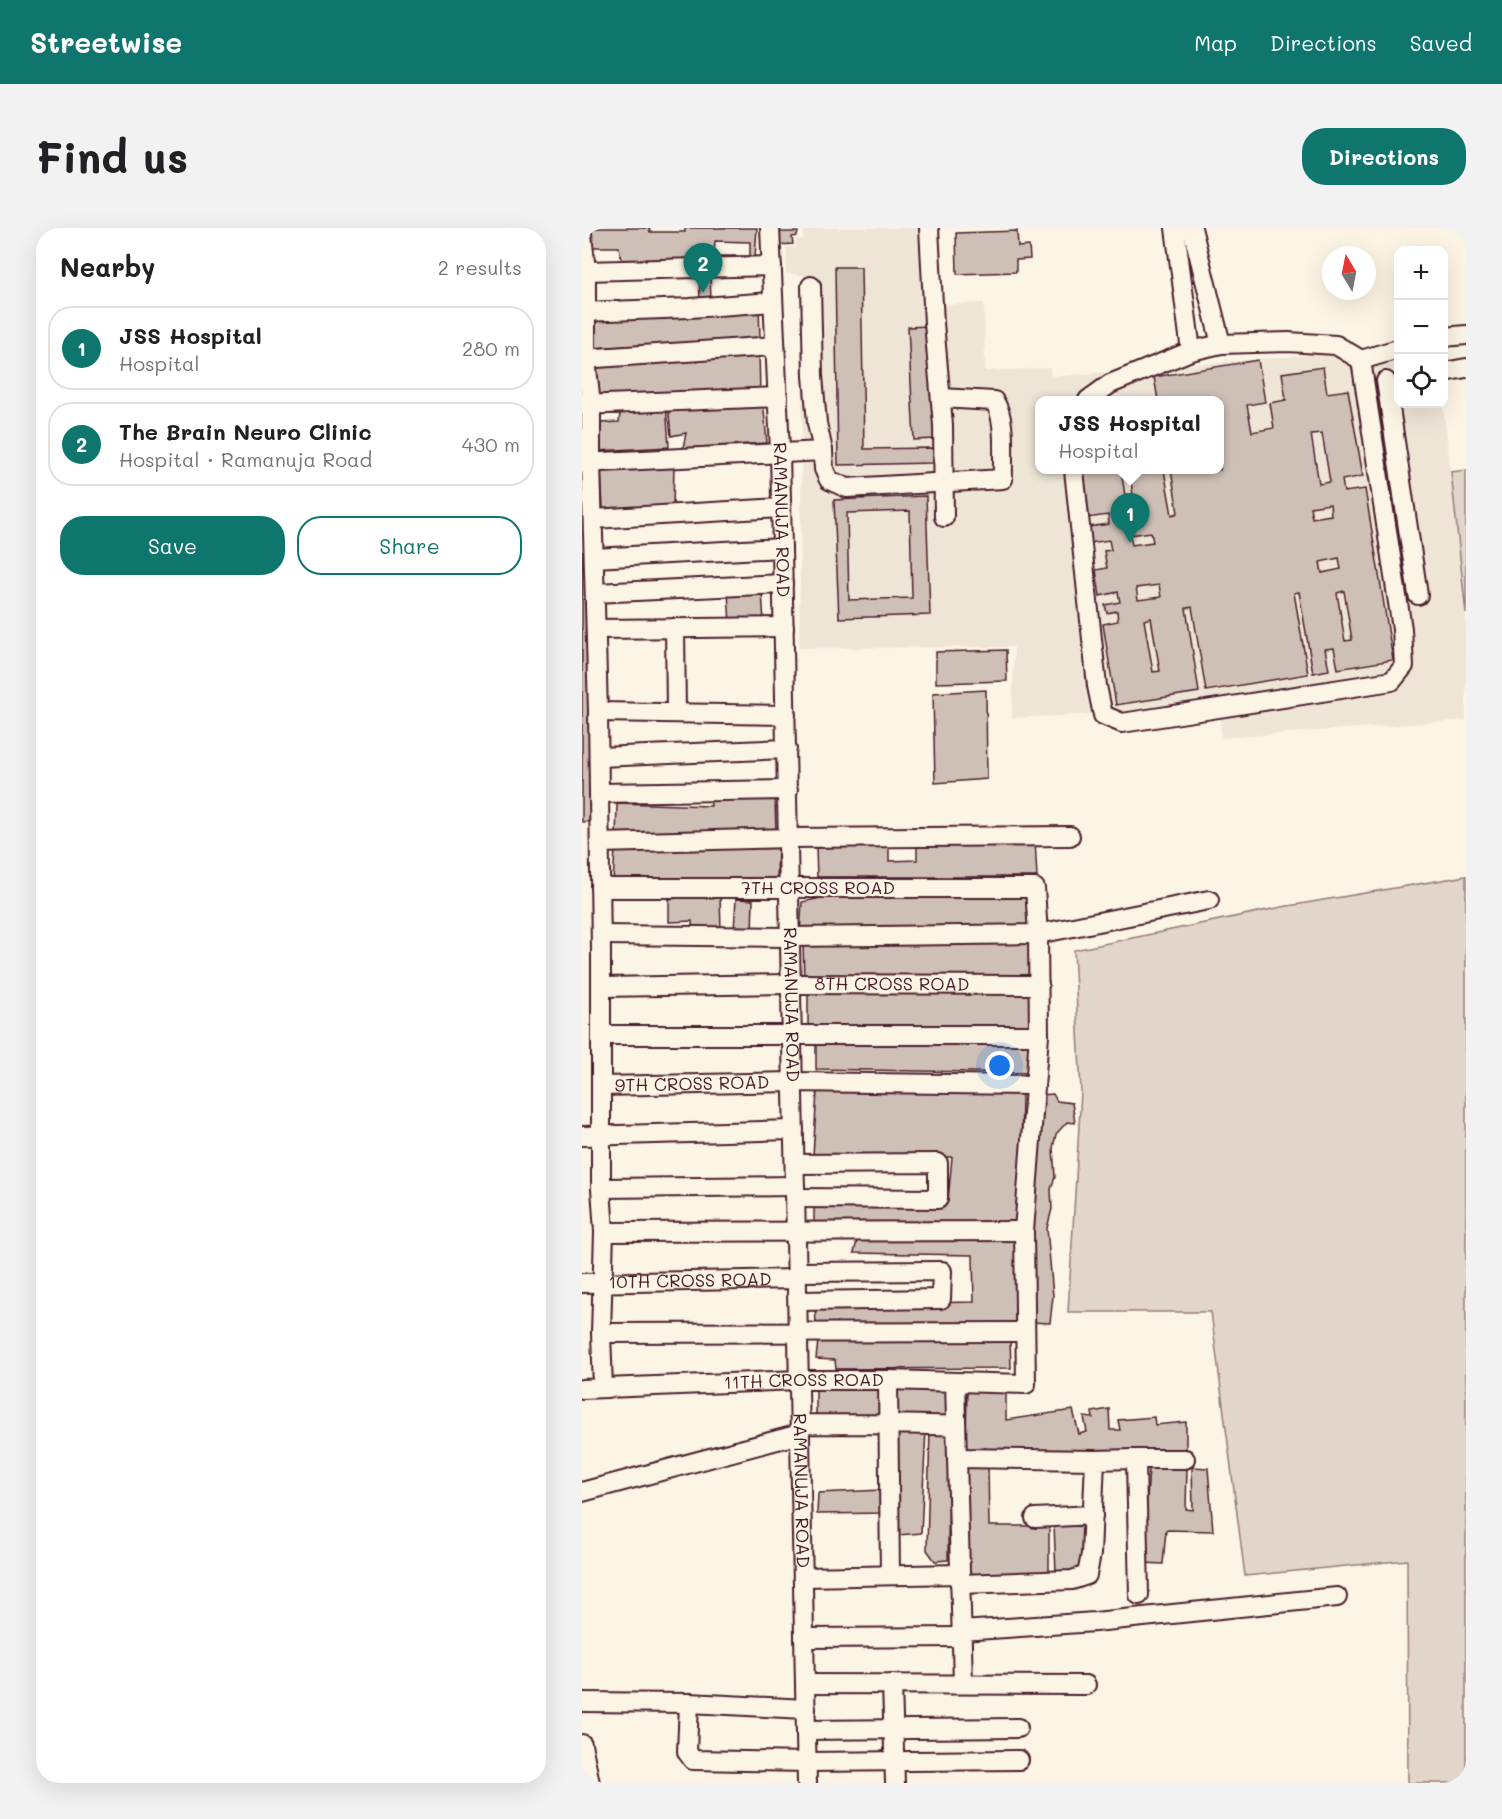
<!DOCTYPE html>
<html lang="en">
<head>
<meta charset="utf-8">
<style>
  body { margin:0; font-family:Mali,sans-serif; background:#f2f2f2; color:#202124 }
  .controls { position:absolute; right:18px; top:18px; display:grid; overflow:hidden; border-radius:12px; box-shadow:0 6px 24px #0002 }
  .controls button { width:54px; height:54px; display:grid; place-items:center; padding:0; border:0; border-bottom:2px solid #e0e0e0; background:#fff; color:#202124; font:30px sans-serif }
  .compass { position:absolute; left:740px; top:18px; width:54px; height:54px; border-radius:50%; background:#fff; box-shadow:0 6px 24px #0002; rotate:350deg }
  .you { position:absolute; left:418px; top:838px; width:21px; height:21px; margin:-15px; border:4px solid #fff; border-radius:50%; background:#1a73e8; box-shadow:0 0 0 9px #1a73e833 }
  .badge { display:grid; place-items:center; width:39px; height:39px; border-radius:50%; background:#0f766e; color:#fff; font-size:20px; font-weight:700 }
  .pin { position:absolute; translate:-50% -50px; filter:drop-shadow(0 2px 3px #0008) }
  .pin::after { content:''; position:absolute; top:32px; width:21px; height:18px; background:inherit; clip-path:polygon(0 0,100% 0,50% 100%) }
  .popup { position:absolute; left:453px; top:168px; width:189px; height:78px; box-sizing:border-box; display:grid; place-content:center; border-radius:12px; background:#fff; filter:drop-shadow(0 2px 4px #0005); font-size:20px; white-space:nowrap; color:#757577 }
  .popup b { font-size:22px; color:#202124 }
  .popup::after { content:''; position:absolute; left:50%; top:100%; margin-left:-12px; border:12px solid transparent; border-top-color:#fff }
  .list { margin:0; padding:0; list-style:none }
  h2 { display:flex; justify-content:space-between; align-items:center; height:78px; margin:0; padding:0 24px; font-size:26px }
  h2 small { font-size:20px; font-weight:400; color:#757577 }
  .list li { display:grid; grid-template-columns:39px 1fr auto; gap:18px; align-items:center; box-sizing:border-box; height:84px; margin:0 12px 12px; padding:0 12px; border:2px solid #e0e0e0; border-radius:24px }
  .list b { display:block; font-size:22px; white-space:nowrap }
  .list p { margin:0; font-size:20px; white-space:nowrap; color:#757577 }
  .list em { font-size:20px; font-style:normal; color:#757577 }
  .actions { display:flex; gap:12px; padding:18px 24px }
  .actions a { flex:1; padding:14px 0; border:2px solid #0f766e; border-radius:24px; text-align:center; font-size:21px; color:#0f766e }
  .actions .main { background:#0f766e; color:#fff }
  .icon { flex:none; width:33px; height:33px; fill:none; stroke:currentColor; stroke-width:2; stroke-linecap:round; stroke-linejoin:round }
  .map { position:relative; flex:none; width:884px; height:1555px; overflow:hidden; border-radius:24px }
  header { display:flex; align-items:center; gap:36px; box-sizing:border-box; height:84px; padding:0 30px; background:#0f766e; color:#fff }
  header strong { font-size:28px }
  nav { display:flex; gap:33px; margin-inline-start:auto; font-size:21px }
  .intro { display:flex; align-items:center; justify-content:space-between; box-sizing:border-box; height:144px; padding:0 36px }
  h1 { margin:0; font-size:42px }
  .button { padding:15px 27px; border-radius:24px; background:#0f766e; color:#fff; font-size:21px; font-weight:700 }
  main { display:flex; gap:36px; padding:0 36px }
  aside { flex:1; background:#fff; border-radius:24px; box-shadow:0 6px 24px #0002 }
  .map>svg:first-child { display:block }
</style>
</head>
<body>
<header>
<strong>Streetwise</strong>
<nav><a>Map</a><a>Directions</a><a>Saved</a></nav>
</header>
<div class="intro"><h1>Find us</h1><a class="button">Directions</a></div>
<main>
<aside>
<h2>Nearby<small>2 results</small></h2>
<ul class="list">
<li><span class="badge">1</span><div><b>JSS Hospital</b><p>Hospital</p></div><em>280 m</em></li>
<li><span class="badge">2</span><div><b>The Brain Neuro Clinic</b><p>Hospital · Ramanuja Road</p></div><em>430 m</em></li>
</ul>
<div class="actions"><a class="main">Save</a><a>Share</a></div>
</aside>
<div class="map">
<svg width="884" height="1555" viewBox="0 0 884 1555">
  <rect width="100%" height="100%" fill="#fcf5e5"/>
  <filter id="ink" filterUnits="userSpaceOnUse"><feTurbulence type="fractalNoise" baseFrequency=".0167" numOctaves="2"/><feDisplacementMap in="SourceGraphic" scale="12" xChannelSelector="R" yChannelSelector="G"/><feConvolveMatrix kernelMatrix="1 2 1 2 8 2 1 2 1" color-interpolation-filters="sRGB"/></filter>
  <g filter="url(#ink)">
    <!-- built -->
    <path fill="#eee5d7" fill-rule="evenodd" d="M222,0H354L356,77L402,75L403,143L468,140L469,149L816,119V176H861L884,386V492L639,510L638,481L430,490L432,419L217,420L222,48L204,45L205,19H214V11H221ZM458,172H638V242H458Z"/>
    <!-- green -->
    <path fill="#e2d5ca" stroke="#967a7a" stroke-width="1.5" d="M884,242V386L869,244Z
      M884,648V1555H826L825,1332L663,1348L629,1084H486L499,864L492,722L700,679Z"/>
    <!-- building -->
    <path fill="#cfc0b7" stroke="#4a1f2b" stroke-width="1.5" fill-rule="evenodd" d="M7,0H67L68,4H103V0H175L173,30L40,34L37,19H7Z
      M435,3L436,19L447,18L448,31L434,32V44L375,46L374,5Z
      M198,4H216L215,8L210,9L211,16L197,17Z
      M133,13L168,14V28H132Z
      M253,39H279L282,221L351,220V235L256,237Z
      M117,44H128L129,75H118Z
      M177,77L178,111L9,120L10,87Z
      M346,98L353,211L332,212L326,99Z
      M177,122L178,166L14,172L13,134Z
      M676,132L683,174L665,177L670,204L692,200L688,175L704,172L700,145L741,139L745,165L766,162L781,248L760,252L762,264L783,261L811,432L756,441L752,420L743,421L747,442L731,445L717,364L712,365L726,446L624,463L610,379L604,380L617,464L534,477L521,396L536,393L535,383L525,385L523,377L538,374L536,364L518,368L514,342L525,340L522,323L529,322L527,312L508,315L506,299L527,296L526,287L505,290L497,242H539L546,286L554,285L547,242H582L590,287L596,285L589,242H638V172H576L572,149ZM740,205L748,254L737,256L729,206ZM748,276L749,287L730,290L728,279ZM569,304L571,314L550,317L548,307ZM757,330L759,341L740,345L738,334ZM577,357L579,369L556,372L554,360ZM762,363L770,412L763,413L755,365ZM569,390L578,443L571,444L562,392Z
      M181,171L185,215L101,220L104,205L89,208L86,176Z
      M84,176L87,219L15,223L17,195L37,194L38,186H15L16,179Z
      M92,238L91,280L21,281L19,240Z
      M344,268L348,387L257,390L252,272ZM328,283L330,370L267,372L265,285Z
      M0,324H5L10,593L0,594Z
      M180,363L182,395L148,396L146,364Z
      M424,422L425,453L354,455V424Z
      M404,462L405,551L353,555L351,465Z
      M193,570L194,605L34,611L35,575L129,578L128,571Z
      M453,612L455,649H235L234,620L307,617V633L335,632V616Z
      M196,617L195,651L31,654L33,621Z
      M449,665L448,703L218,705L220,674L244,669Z
      M138,666L139,704L111,705L110,693L87,694V671Z
      M154,671L171,672L170,703L152,702Z
      M447,710L450,751H222L221,715Z
      M451,763L449,801H226V765Z
      M447,810V845L234,841V812Z
      M440,863L438,997L232,998V977L362,979L366,973L370,929L231,928L235,864Z
      M471,866L475,873L490,875L493,895L485,894L474,906L471,920L473,949L469,961L470,981L465,1000L471,1068L468,1095L448,1094L452,961L458,867Z
      M437,1007L433,1095L234,1096L233,1077L392,1074L391,1027L272,1025L276,1009Z
      M428,1110L429,1140L254,1141L253,1132L234,1131L236,1113Z
      M312,1157L367,1161L368,1192L311,1191Z
      M385,1158L424,1159V1192L491,1182L497,1206L505,1204L502,1189L511,1190L510,1184L527,1181L528,1202H538L536,1192L572,1189L573,1197L604,1194V1226L404,1228V1220L384,1221Z
      M298,1159L299,1193L234,1192V1161Z
      M313,1200H344L339,1305L317,1307Z
      M348,1200L367,1201L366,1332L353,1333L345,1322Z
      M406,1237L407,1298H467V1348H384L383,1240Z
      M605,1238L604,1281L611,1282L610,1239L626,1240L631,1303L584,1302L581,1336L561,1335L567,1239Z
      M301,1262L302,1285L235,1286L236,1265Z
      M472,1297L506,1299L502,1344L474,1345Z"/>
    <g fill="none" stroke-linecap="round" stroke-linejoin="round">
      <!-- minor casing -->
      <g stroke="#4a1f2b" stroke-width="22">
        <g id="minor">
          <path id="s1" d="M188,0L198,223L225,1555"/>
          <path d="M347,0L352,95L361,197L362,289"/>
          <path d="M593,0L609,123"/>
          <path d="M610,0L639,116"/>
          <path d="M0,6L4,43V131L9,177V235L16,484L19,723V960L22,1004L19,1105L21,1160"/>
          <path d="M4,43L190,38"/>
          <path d="M229,58L231,148L235,195L241,223L242,241L247,252L265,260L421,251C420,229 425,190 412,173L359,170"/>
          <path d="M0,84L108,80L191,74"/>
          <path d="M862,109L884,107"/>
          <path d="M0,131L193,118"/>
          <path d="M779,132L816,121"/>
          <path d="M862,144L884,140"/>
          <path d="M804,153L836,367"/>
          <path d="M0,177L196,169"/>
          <path d="M0,235L241,223"/>
          <path d="M492,242L515,458L521,487L540,495L810,453L822,438L820,401L779,132L754,117L706,114L639,116L609,123L528,156L506,172"/>
          <path d="M11,291L199,280"/>
          <path d="M12,330L200,320"/>
          <path d="M13,365L201,356"/>
          <path d="M93,400L94,485"/>
          <path d="M14,401L202,399"/>
          <path d="M16,484L204,487"/>
          <path d="M17,529L205,521"/>
          <path d="M17,565L206,562"/>
          <path d="M18,615L207,610L488,608"/>
          <path d="M19,707L208,709L456,706L627,672"/>
          <path id="s2" d="M19,759L210,756L457,757"/>
          <path d="M20,807H457"/>
          <path id="s3" d="M20,858L211,854L452,857"/>
          <path d="M0,908L212,902"/>
          <path d="M213,936L356,935V971L214,970"/>
          <path d="M19,960L213,958"/>
          <path d="M22,1004L442,1003"/>
          <path d="M215,1044L360,1043L359,1071L216,1073"/>
          <path id="s4" d="M0,1055L215,1051"/>
          <path d="M19,1105L443,1104"/>
          <path d="M306,1152L308,1347"/>
          <path d="M373,1154L381,1456"/>
          <path id="s5" d="M0,1161L217,1152H306L444,1156L442,1003L457,807L456,706L453,660H18"/>
          <path d="M218,1196C270,1197 322,1195 374,1198"/>
          <path d="M375,1230L513,1232"/>
          <path d="M550,1231H603"/>
          <path d="M0,1264L218,1206"/>
          <path d="M453,1290L511,1287"/>
          <path d="M221,1349L378,1346"/>
          <path d="M378,1356L490,1352L505,1347L509,1326L513,1232L550,1231L554,1234L557,1367"/>
          <path d="M379,1403L513,1394L755,1369"/>
          <path d="M222,1410L380,1409"/>
          <path d="M223,1456L504,1457"/>
          <path d="M310,1456L313,1555"/>
          <path d="M0,1474L107,1475L224,1481"/>
          <path d="M107,1475L105,1524L111,1532L224,1534L437,1532"/>
          <path d="M224,1502L436,1500"/>
          <path d="M0,1516L8,1555"/>
        </g>
      </g>
      <!-- minor -->
      <use href="#minor" stroke="#fcf5e5" stroke-width="18"/>
    </g>
  </g>
  <g text-anchor="middle" stroke-width="4.5" stroke-linejoin="round" paint-order="stroke">
    <!-- street labels -->
    <g font-size="18" fill="#4a1f2b" stroke="#fcf5e5">
      <text dy="6" stroke="none"><textPath href="#s1" startOffset="292">RAMANUJA ROAD</textPath></text>
      <text x="236" y="666">7TH CROSS ROAD</text>
      <text dy="6" stroke="none"><textPath href="#s2" startOffset="291">8TH CROSS ROAD</textPath></text>
      <text dy="6" stroke="none"><textPath href="#s1" startOffset="777">RAMANUJA ROAD</textPath></text>
      <text dy="6" stroke="none"><textPath href="#s3" startOffset="90">9TH CROSS ROAD</textPath></text>
      <text dy="6" stroke="none"><textPath href="#s4" startOffset="108">10TH CROSS ROAD</textPath></text>
      <text dy="6" stroke="none"><textPath href="#s5" startOffset="222">11TH CROSS ROAD</textPath></text>
      <text dy="6" stroke="none"><textPath href="#s1" startOffset="1263">RAMANUJA ROAD</textPath></text>
    </g>
  </g>
</svg>
<div class="controls">
<button>+</button>
<button>−</button>
<button><svg class="icon" aria-label="locate" viewBox="0 0 24 24"><circle cx="12" cy="12" r="6"/><path d="M12 2v4M12 18v4M2 12h4M18 12h4"/></svg></button>
</div>
<svg class="compass" viewBox="-18 -18 36 36"><path d="M0-13l5 13h-10z" fill="#e53935"/><path d="M0 13l5-13h-10z" fill="#757577"/></svg>
<div class="you"></div>
<div class="pin badge" style="left:548px;top:315px">1</div>
<div class="popup"><b>JSS Hospital</b>Hospital</div>
<div class="pin badge" style="left:121px;top:65px">2</div>
</div>
</main>
</body>
</html>
